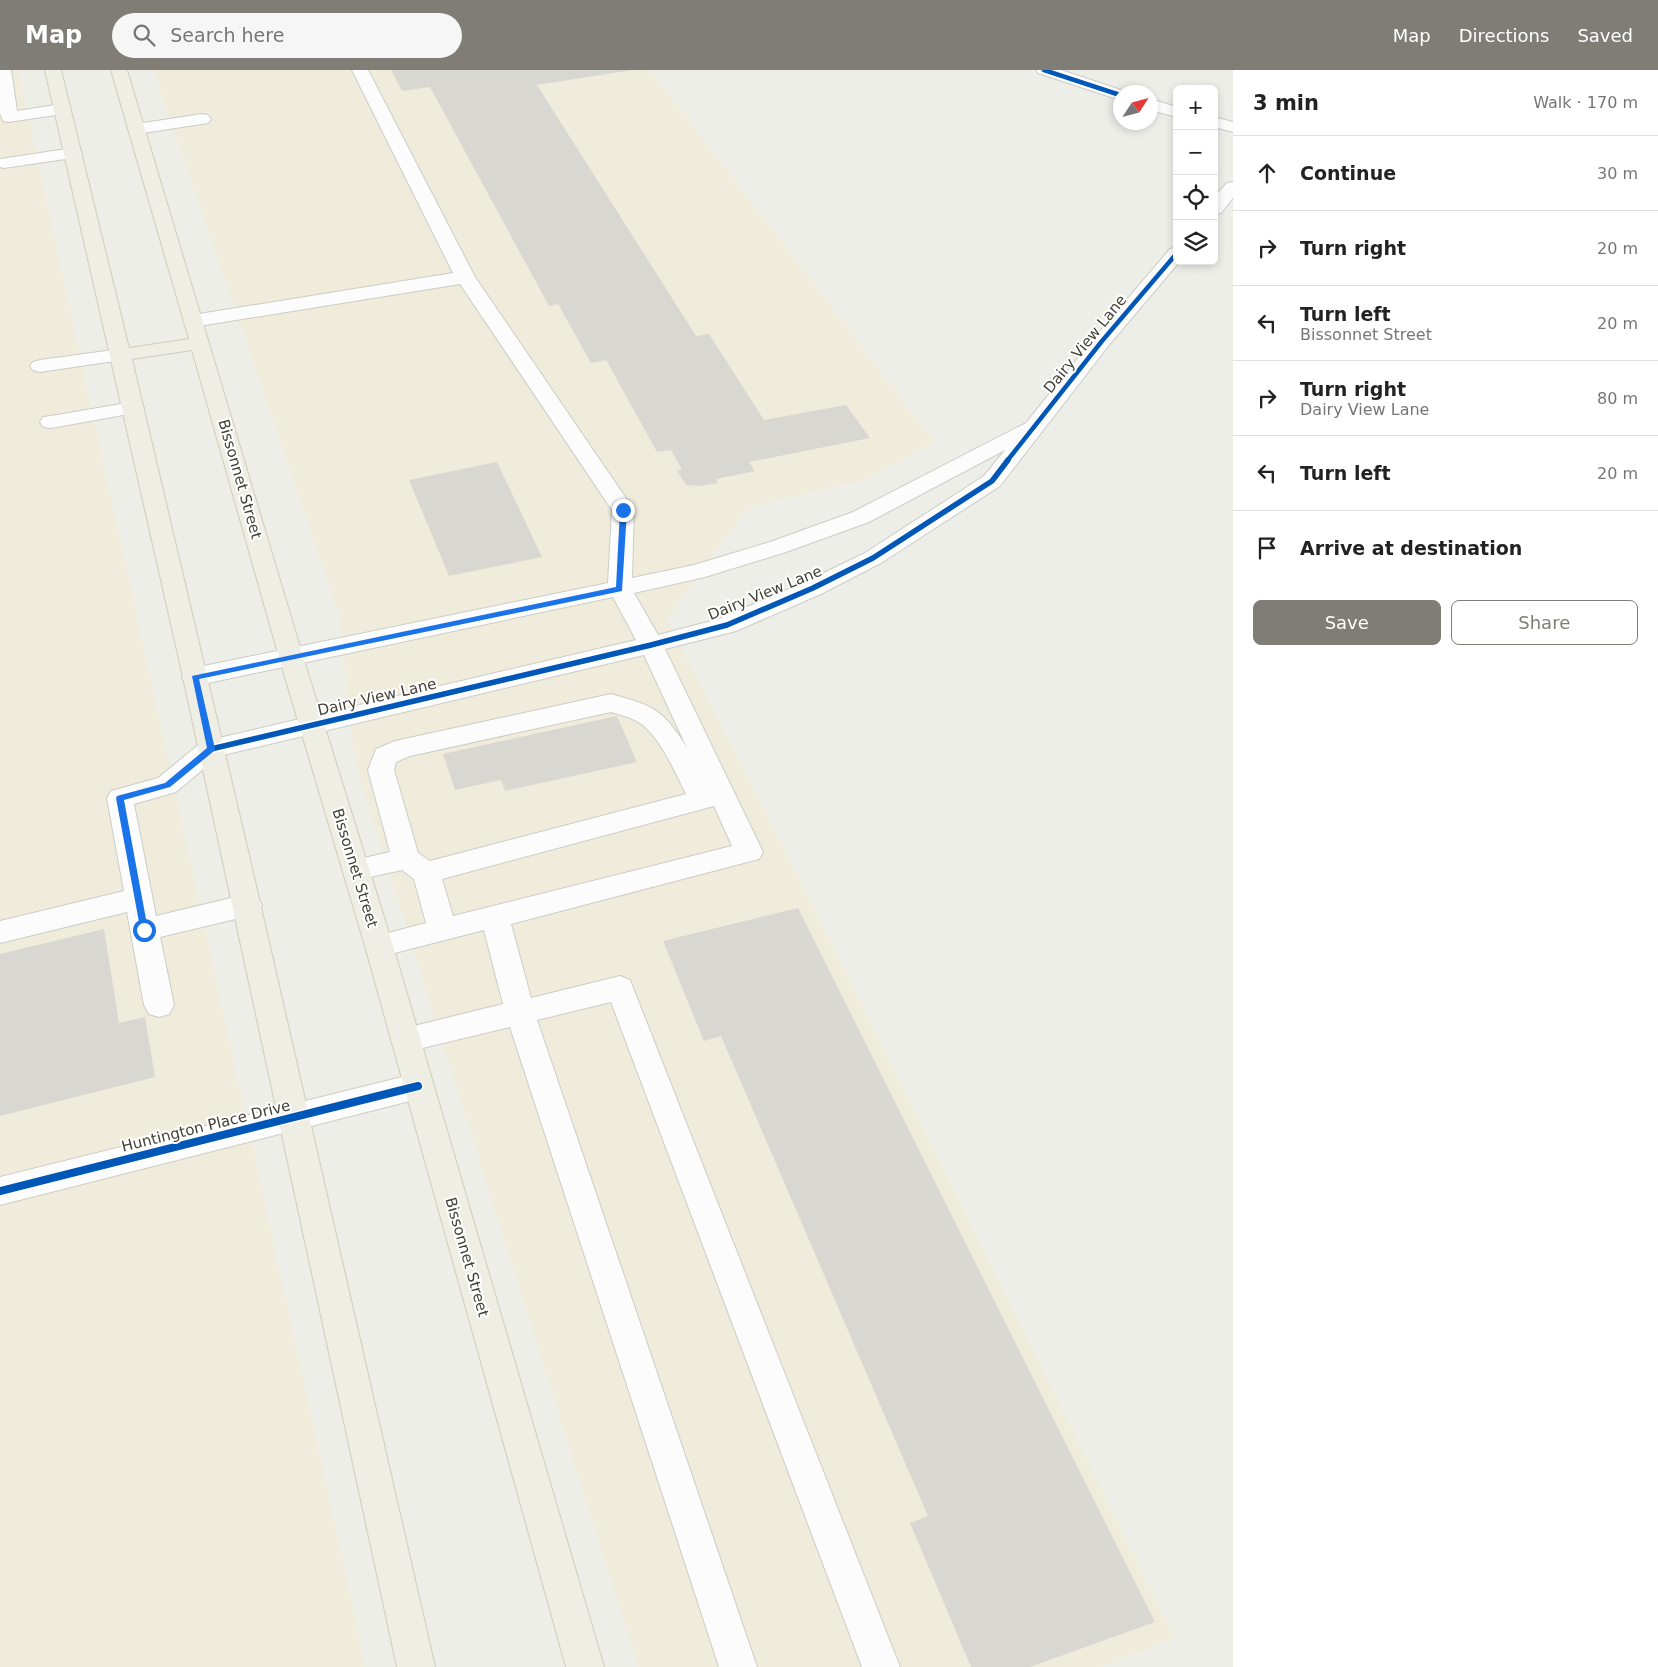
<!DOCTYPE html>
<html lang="en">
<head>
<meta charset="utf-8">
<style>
  body { margin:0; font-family:"DejaVu Sans",sans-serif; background:#f6f6f6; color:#222 }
  .controls { position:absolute; right:15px; top:15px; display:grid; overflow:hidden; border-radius:8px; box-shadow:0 2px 8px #0003 }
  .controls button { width:45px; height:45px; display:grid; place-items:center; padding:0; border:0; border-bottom:1px solid #e0e0e0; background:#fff; color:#222; font:25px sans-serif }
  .compass { position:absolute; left:1113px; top:15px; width:45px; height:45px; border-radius:50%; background:#fff; box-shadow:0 2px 8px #0003; rotate:54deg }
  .stop { position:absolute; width:15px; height:15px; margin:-11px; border:4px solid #1a73e8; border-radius:50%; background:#fff }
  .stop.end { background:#1a73e8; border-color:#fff; box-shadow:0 1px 5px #0008 }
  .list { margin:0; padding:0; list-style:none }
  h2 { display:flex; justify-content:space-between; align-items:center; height:65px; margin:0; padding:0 20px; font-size:21px }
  h2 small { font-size:16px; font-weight:400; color:#767676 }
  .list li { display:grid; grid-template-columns:32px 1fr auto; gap:15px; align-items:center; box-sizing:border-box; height:75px; padding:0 20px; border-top:1px solid #e0e0e0 }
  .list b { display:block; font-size:19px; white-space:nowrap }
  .list p { margin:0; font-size:16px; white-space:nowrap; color:#767676 }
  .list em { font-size:16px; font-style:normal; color:#767676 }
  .actions { display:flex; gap:10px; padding:15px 20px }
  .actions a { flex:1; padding:11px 0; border:1px solid #7f7d75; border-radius:8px; text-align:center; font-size:18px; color:#7f7d75 }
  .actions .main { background:#7f7d75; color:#fff }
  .icon { flex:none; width:28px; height:28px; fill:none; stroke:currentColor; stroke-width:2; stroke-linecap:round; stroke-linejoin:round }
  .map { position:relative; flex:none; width:1233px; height:1597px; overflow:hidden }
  header { display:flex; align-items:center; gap:30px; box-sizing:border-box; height:70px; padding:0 25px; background:#7f7d75; color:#fff }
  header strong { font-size:24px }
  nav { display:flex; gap:28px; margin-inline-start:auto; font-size:18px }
  .search { width:350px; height:45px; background:#f6f6f6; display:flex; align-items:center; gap:12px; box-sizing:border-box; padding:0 18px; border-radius:28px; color:#767676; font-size:19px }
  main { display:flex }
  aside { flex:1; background:#fff }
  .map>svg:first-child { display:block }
</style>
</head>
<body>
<header>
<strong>Map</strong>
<div class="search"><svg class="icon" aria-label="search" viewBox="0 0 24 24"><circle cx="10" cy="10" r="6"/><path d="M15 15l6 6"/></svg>Search here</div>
<nav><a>Map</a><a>Directions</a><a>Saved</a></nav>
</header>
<main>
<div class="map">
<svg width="1233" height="1597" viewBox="0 0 1233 1597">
  <rect width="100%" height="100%" fill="#eeeee9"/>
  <!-- commercial -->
  <path fill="#f0ecdc" d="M0,0H18L366,1597H0Z
    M153,0H651L934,371L871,408L748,438L667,550L806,820L1175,1568L1102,1597H638L355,694L339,544Z"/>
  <!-- building -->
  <path fill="#d8d7d1" d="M391,0H632L537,15L696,266L709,264L764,350L846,335L870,368L749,392L755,401L716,409L718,413L698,416L686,415L677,401L682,400L671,380L657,382L606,290L591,293L558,234L549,236L430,17L402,21Z
    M497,392L542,487L449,506L409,410Z
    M617,646L637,692L505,721L501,710L455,720L443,684Z
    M798,838L1155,1552L1030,1597H971L910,1453L928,1446L721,966L704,971L663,871Z
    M104,859L119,953L145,947L155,1007L0,1046V884Z"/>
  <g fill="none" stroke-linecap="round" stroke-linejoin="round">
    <!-- minor casing -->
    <g stroke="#ccccc6" stroke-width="2">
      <path id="minor" d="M0,0H11L17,41L62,34L68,35L71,39L68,43L62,44L9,52L3,51L0,43Z
        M352,0H368L475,207L634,440L632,508L694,495L770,472L853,442L1026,353L1095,267L1170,179L1177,177V191H1180L1109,275L1000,416L881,493L821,524L736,561L665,579L763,782L759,789L511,854L531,928L620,906L630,910L900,1597H862L611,932L537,950L757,1597H719L510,957L406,982L395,979L391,970L395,961L406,958L503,934L484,860L379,887L369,884L365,876L369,868L426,853L414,809L402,800L356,810L346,806L342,799L346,792L390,782L368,700L376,679L395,671L611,624C654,636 663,639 687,678L644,585L219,686L176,722L134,734L156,846L248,824L258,827L262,835L258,843L248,846L160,867L174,935L169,944L159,947L149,944L144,935L127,842L0,873V851L124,821L107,728L111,721L158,708L202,672L636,570L613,527L194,616L185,613L182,607L185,601L194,598L608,513L612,440L460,214L193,257L186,255L183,251L186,247L193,245L453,203ZM1005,380L984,406L865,483L805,512L719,549L658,565L634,523L705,507L786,482L869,452ZM611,642C621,645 631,647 640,653C660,667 675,702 686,724L430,791L418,783L394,700L396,692L410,686ZM714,736L732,776L453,846L442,809Z
        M1036,0H1061L1127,22H1120V30L1038,3Z
        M1150,29L1177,37V47L1150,40Z
        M202,44L208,45L211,49L208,53L137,64L131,63L128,59L131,55L137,54Z
        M1214,47L1233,52V62L1214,57Z
        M73,78L79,79L82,83L79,87L4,98L0,97V89Z
        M1233,112V128L1221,143L1214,144V127L1227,113Z
        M121,279L128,281L131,285L128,289L40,302L33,300L30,296L33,292L40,290Z
        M133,332L140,334L144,338L140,342L51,358L43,357L40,352L43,347L51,346Z
        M418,1003L429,1007L433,1016L429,1025L418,1029L0,1135V1107Z"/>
    </g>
    <!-- major casing -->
    <g stroke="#cfccb8" stroke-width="2">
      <path id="major" d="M45,0H61L129,278L189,269L111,0H127L303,587L393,876L604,1597H566L365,876L279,587L192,280L132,289L252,798L435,1597H397L181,598Z"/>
    </g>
    <!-- minor -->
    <use href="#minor" fill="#fcfcfc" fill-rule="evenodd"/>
    <!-- major -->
    <use href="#major" fill="#efeee4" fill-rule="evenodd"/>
    <!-- cycleway-far2 casing -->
    <g stroke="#fff" stroke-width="6">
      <path id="cycleway-far2" d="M1044,0L1120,25
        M1007,391L1102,271L1177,183"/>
    </g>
    <!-- cycleway-far1 casing -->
    <g stroke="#fff" stroke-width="9">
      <path id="cycleway-far1" d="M211,679L651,575L727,555L813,518L873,488L992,411L1008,390"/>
    </g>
    <!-- cycleway casing -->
    <g stroke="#fff" stroke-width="11">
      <path id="cycleway" d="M0,1121L418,1016"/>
    </g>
    <!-- cycleway-far2 -->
    <use href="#cycleway-far2" stroke="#0057b8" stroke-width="4.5"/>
    <!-- cycleway-far1 -->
    <use href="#cycleway-far1" stroke="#0057b8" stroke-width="5.5"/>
    <!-- cycleway -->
    <use href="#cycleway" stroke="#0057b8" stroke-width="8"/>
  </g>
  <!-- route -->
  <path fill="#1a73e8" d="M623,438L627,440L622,521L199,609L215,679L214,681L170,717L124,730L148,860L144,864L141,863L116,728L117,726L165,713L207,678L192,606L616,517L620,440Z"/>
  <g text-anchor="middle" stroke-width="4" stroke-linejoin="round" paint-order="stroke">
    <!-- street labels -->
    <g font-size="15" fill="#434036" stroke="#fff">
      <text transform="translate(1085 274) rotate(-51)" y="5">Dairy View Lane</text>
      <text transform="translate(240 409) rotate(74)" y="5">Bissonnet Street</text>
      <text transform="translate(765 523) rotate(-22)" y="5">Dairy View Lane</text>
      <text transform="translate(377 627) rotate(-13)" y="5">Dairy View Lane</text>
      <text transform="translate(355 798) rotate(73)" y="5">Bissonnet Street</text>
      <text transform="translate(206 1056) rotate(-14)" y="5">Huntington Place Drive</text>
      <text transform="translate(467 1187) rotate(74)" y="5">Bissonnet Street</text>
    </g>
  </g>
</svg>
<div class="controls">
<button>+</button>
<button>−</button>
<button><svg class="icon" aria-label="locate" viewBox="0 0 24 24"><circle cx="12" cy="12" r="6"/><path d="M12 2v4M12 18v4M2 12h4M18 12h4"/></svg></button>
<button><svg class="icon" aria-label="layers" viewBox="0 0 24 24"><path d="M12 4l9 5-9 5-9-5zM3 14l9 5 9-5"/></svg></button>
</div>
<svg class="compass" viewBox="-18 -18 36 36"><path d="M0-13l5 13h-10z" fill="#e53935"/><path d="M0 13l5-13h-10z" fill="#767676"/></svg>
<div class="stop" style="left:144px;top:860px"></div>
<div class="stop end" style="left:623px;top:440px"></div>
</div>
<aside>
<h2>3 min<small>Walk · 170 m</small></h2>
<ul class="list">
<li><svg class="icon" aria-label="ahead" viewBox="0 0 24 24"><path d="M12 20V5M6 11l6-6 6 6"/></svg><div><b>Continue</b></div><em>30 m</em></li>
<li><svg class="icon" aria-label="right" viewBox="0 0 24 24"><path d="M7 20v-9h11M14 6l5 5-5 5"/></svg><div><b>Turn right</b></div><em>20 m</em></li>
<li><svg class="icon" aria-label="left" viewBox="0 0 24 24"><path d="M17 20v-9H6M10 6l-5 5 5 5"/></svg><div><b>Turn left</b><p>Bissonnet Street</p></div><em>20 m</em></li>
<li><svg class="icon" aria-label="right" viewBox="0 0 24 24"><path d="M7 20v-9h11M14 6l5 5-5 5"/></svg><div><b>Turn right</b><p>Dairy View Lane</p></div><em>80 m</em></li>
<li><svg class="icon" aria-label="left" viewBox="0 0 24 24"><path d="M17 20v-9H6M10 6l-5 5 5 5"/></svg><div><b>Turn left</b></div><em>20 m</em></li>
<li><svg class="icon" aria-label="arrive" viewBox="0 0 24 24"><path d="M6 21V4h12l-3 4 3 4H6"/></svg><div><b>Arrive at destination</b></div></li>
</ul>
<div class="actions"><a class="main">Save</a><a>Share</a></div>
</aside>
</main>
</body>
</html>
